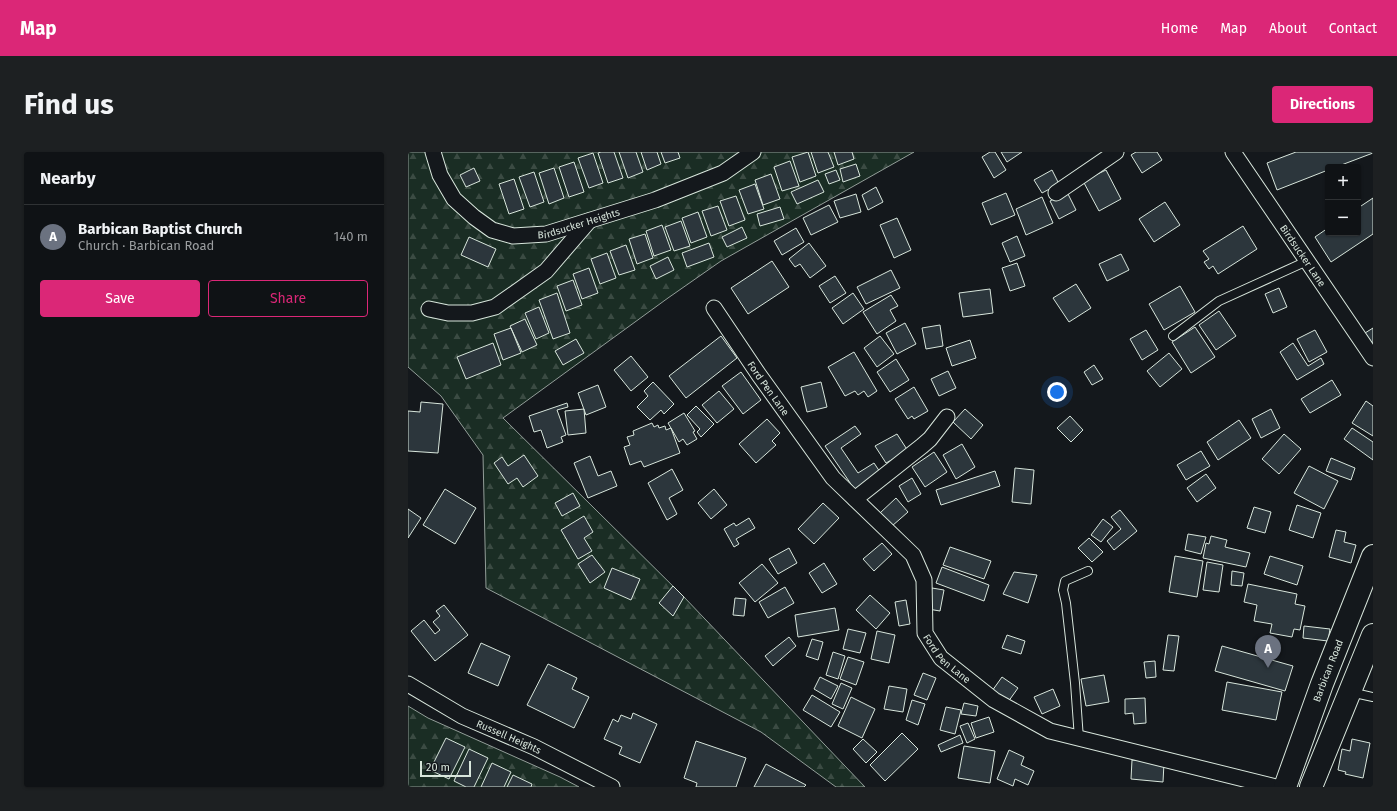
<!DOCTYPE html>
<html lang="en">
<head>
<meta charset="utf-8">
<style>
  body { margin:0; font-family:"Fira Sans",sans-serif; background:#1d2022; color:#f1f3f6 }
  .controls { position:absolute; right:12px; top:12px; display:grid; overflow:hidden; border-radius:4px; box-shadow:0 1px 3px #0004 }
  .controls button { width:36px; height:36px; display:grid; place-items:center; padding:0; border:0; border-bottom:1px solid #2f3234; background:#0f1215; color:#f1f3f6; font:20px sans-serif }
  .scale { position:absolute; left:12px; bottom:10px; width:51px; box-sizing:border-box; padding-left:4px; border:2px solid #d8e6dc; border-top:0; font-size:11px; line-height:14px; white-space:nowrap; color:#d8e6dc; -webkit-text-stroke:3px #14181c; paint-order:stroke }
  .you { position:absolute; left:649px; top:240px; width:14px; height:14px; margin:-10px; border:3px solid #fff; border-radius:50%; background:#1a73e8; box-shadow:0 0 0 6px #1a73e833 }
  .badge { display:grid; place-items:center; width:26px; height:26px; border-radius:50%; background:#db2777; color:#fff; font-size:13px; font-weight:700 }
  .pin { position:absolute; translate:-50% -33px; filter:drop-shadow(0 1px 2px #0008) }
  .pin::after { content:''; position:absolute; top:21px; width:14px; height:12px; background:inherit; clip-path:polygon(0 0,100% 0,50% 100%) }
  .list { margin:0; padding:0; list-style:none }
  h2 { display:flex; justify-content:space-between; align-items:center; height:52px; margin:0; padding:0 16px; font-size:17px }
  h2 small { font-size:13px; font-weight:400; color:#9b9ea0 }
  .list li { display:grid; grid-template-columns:26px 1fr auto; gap:12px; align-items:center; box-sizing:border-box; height:64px; padding:0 16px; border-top:1px solid #2f3234 }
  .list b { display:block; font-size:15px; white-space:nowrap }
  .list p { margin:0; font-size:13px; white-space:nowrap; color:#9b9ea0 }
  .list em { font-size:13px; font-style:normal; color:#9b9ea0 }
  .actions { display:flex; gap:8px; padding:12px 16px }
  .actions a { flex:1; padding:9px 0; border:1px solid #db2777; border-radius:4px; text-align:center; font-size:14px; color:#db2777 }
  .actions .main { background:#db2777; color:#fff }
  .map { position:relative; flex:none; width:965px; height:635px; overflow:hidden; border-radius:4px }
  header { display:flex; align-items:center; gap:24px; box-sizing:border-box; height:56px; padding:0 20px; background:#db2777; color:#fff }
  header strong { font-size:19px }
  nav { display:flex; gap:22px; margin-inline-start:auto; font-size:14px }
  .intro { display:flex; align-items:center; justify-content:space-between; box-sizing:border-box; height:96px; padding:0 24px }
  h1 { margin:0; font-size:28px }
  .button { padding:10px 18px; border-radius:4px; background:#db2777; color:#fff; font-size:14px; font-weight:700 }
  main { display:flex; gap:24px; padding:0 24px }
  aside { flex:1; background:#0f1215; border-radius:4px; box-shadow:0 1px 3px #0004 }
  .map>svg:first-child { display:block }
</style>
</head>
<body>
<header>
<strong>Map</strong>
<nav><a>Home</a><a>Map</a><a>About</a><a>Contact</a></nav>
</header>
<div class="intro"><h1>Find us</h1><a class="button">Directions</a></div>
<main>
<aside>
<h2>Nearby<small></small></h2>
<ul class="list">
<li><span class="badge" style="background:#6b7280">A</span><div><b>Barbican Baptist Church</b><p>Church · Barbican Road</p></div><em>140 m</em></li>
</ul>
<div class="actions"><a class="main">Save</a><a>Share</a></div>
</aside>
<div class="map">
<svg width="965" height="635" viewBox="0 0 965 635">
  <defs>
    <pattern id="forest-firs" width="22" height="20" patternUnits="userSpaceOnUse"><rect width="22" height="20" fill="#1a2d24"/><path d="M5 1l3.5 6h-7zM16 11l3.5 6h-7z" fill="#3b4b43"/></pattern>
  </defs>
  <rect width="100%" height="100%" fill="#14181c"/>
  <!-- forest -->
  <path fill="url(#forest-firs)" stroke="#939e99" d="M0,0H506L313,109L260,146L95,266L276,445L457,635H428L353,580L78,436L75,303L33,244L0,215Z
    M0,554L20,566L152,625L171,635H0Z"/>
  <!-- building -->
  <path fill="#2c363c" stroke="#d8e6dc" d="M193,0H206L215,26L200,31L190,1Z
    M211,0H228L235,20L220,26Z
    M233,0H249L253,12L239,18Z
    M253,0H270L272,6L257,11Z
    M400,0L408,24L392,30L384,5Z
    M403,0H420L426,15L410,21Z
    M426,0H444L446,7L430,13Z
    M582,0H587L598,18L586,26L574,5Z
    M593,0H614L599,10Z
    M728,0H749L754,8L734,21L723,3Z
    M888,0H965V1L928,15H920V18L869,38L859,11Z
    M185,1L195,31L181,36L170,6Z
    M382,9L391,34L374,39L366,15Z
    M166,10L176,40L161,45L151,15Z
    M448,12L452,24L435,30L432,17Z
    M66,16L72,29L58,35L52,23Z
    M146,16L156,46L141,52L131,21Z
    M428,18L432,28L421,32L417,22Z
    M644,18L651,32L634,41L626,28Z
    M698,18L713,47L691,59L675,29Z
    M126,20L136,50L122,55L111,25Z
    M363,22L372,47L355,53L347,28Z
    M106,27L116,57L101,62L91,32Z
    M410,28L416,40L389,52L383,40Z
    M347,32L356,57L340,62L331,38Z
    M468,35L475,50L460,58L454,43Z
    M659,40L668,58L651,67L642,49Z
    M598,41L607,63L583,73L574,51Z
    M448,42L453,60L432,66L426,49Z
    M328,44L337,68L321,74L312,49Z
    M634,45L645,71L618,83L608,57Z
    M965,46V82L923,110L907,85L920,76V81H950V56Z
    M757,50L772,73L746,90L731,67Z
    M421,53L430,70L403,83L395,66Z
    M310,54L319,78L303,84L294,59Z
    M372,55L376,67L352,74L349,62Z
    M290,60L299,85L283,91L274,66Z
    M489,66L503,98L486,106L472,73Z
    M273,69L282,94L266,99L257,75Z
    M254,73L263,98L246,104L238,79Z
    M835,74L849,97L810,122L805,114L801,117L796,110L801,107L795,99Z
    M334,75L339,86L319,95L314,85Z
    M388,76L396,90L374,103L366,89Z
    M237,82L245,106L229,112L221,87Z
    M609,84L617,104L602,110L594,91Z
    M61,85L88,97L80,115L53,103Z
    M301,91L306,105L279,115L274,101Z
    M401,91L418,114L402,126L392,112L387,115L381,107Z
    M218,93L227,118L211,123L202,99Z
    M199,101L208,126L192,132L183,107Z
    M713,102L721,118L699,129L691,112Z
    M260,105L266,118L248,127L242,114Z
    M364,109L381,135L340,162L323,136Z
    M609,111L617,134L602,139L594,116Z
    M181,116L190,141L174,147L165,122Z
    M483,118L492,136L458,152L449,135Z
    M427,124L438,141L422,151L411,134Z
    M165,128L174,153L158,159L149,134Z
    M668,132L683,156L661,170L645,146Z
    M772,134L787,160L756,178L741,152Z
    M871,136L879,155L865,161L857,142Z
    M582,137L585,161L555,165L551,141Z
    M149,141L162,181L145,187L131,148Z
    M445,141L456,157L435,172L424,156Z
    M483,143L490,154L482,158L488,169L469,182L455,160Z
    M131,155L141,181L128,187L117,161Z
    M811,159L828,184L808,198L791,173Z
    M117,167L129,193L114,200L102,174Z
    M497,171L508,192L489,202L478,181Z
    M532,173L535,194L518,197L514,176Z
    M787,175L807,205L783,221L764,190Z
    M103,176L113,201L95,208L86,182Z
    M965,176V192L957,181Z
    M738,178L750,198L734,208L722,187Z
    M907,178L919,200L901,210L889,187Z
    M313,184L329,206L278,246L261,224Z
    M472,184L486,202L469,215L456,196Z
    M168,187L176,201L155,213L147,199Z
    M562,188L568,206L544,214L538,196Z
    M85,191L93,213L58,227L49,205Z
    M885,191L900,214L913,206L916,212L889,228L872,200Z
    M446,200L469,239L460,245L456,239L450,243L447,239L437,244L420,215Z
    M761,201L774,217L752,235L739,219Z
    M223,204L240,225L223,239L206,218Z
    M488,207L501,228L482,240L469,220Z
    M686,213L695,227L684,233L676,220Z
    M540,219L548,236L531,244L523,227Z
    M333,220L353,248L335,262L314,234Z
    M924,228L933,243L902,261L893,247Z
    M245,230L266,252L256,262L253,258L242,268L229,255L240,244L236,239Z
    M413,230L419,255L399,260L393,235Z
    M190,233L198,255L178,263L170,241Z
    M506,235L520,259L506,267L504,264L500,267L487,247Z
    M311,239L326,257L309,271L294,253Z
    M958,249L965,254V284L944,271Z
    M13,250L35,252L30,301L0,299V259L12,260Z
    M159,251L160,255L149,258L158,283L153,285L155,290L139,296L133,278L126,280L121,264Z
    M288,254L306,272L293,285L289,280L292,277L279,263Z
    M176,257L178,281L160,283L157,259Z
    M557,257L575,273L563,287L545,270Z
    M863,257L872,276L853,286L844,267Z
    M276,261L287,279L285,280L289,287L279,293L275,287L271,290L260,271Z
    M662,264L675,278L663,290L649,276Z
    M359,267L372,281L364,289L368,293L348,311L331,292Z
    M831,268L843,286L810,308L799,290Z
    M244,271L246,275L250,273L251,276L257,274L258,278L263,276L272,301L236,315L233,309L222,313L216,295L222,293L219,285L226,283L225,279Z
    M447,274L453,282L433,296L450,321L466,311L474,323L449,341L417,294Z
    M944,276L965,290V308L936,287Z
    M489,282L500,299L478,311L467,294Z
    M876,282L893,297L871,322L854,307Z
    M554,292L567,315L548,327L535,303Z
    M793,299L802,314L778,328L769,313Z
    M526,300L539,320L517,335L504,315Z
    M116,303L130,324L115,335L109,326L100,332L86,311L94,305L100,314Z
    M182,304L190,324L203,319L209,334L180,346L166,311Z
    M923,306L947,316L943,328L918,319Z
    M901,314L930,329L916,357L886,341Z
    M607,316L626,318L623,352L604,350Z
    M264,317L275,338L261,346L269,362L259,368L240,331Z
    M587,319L592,334L533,353L528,338Z
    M798,322L808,336L789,350L779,336Z
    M504,326L513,342L500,350L491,334Z
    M37,337L68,356L47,392L15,373Z
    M306,337L319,353L303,367L290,351Z
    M165,341L172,354L154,364L147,351Z
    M488,346L500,360L484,374L472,361Z
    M415,351L431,366L406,392L390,377Z
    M889,353L913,361L905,386L881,378Z
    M846,355L863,360L857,381L839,376Z
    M0,357L13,366L0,386Z
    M712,358L729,379L706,398L699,389L713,377L703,365Z
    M176,364L185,380L176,386L184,399L170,407L153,378Z
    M341,366L347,376L328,387L331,392L326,395L316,377L326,371L328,374Z
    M695,367L705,375L693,390L683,383Z
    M928,378L938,380L936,390L948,393L943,411L921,405Z
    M780,382L798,385L793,402L777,398Z
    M803,384L819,388L817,395L842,401L838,415L795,406L798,391L801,392Z
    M681,386L695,400L684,410L670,396Z
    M474,391L484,402L466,419L455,407Z
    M542,395L583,409L576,427L535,413Z
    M381,396L389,411L370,422L361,407Z
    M184,403L197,420L182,431L170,412Z
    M767,404L795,409L789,445L761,440Z
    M862,404L895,414L889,433L856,422Z
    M799,410L815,413L811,440L795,438Z
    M416,411L429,432L414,441L401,421Z
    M354,412L370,431L347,450L331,431Z
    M534,415L581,433L576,449L528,431Z
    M204,416L232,427L223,448L196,436Z
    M824,419L836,421L834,434L823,433Z
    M606,420L629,423L620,451L595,442Z
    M840,432L889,442L887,452L897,454L892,478L886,477L884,485L862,481L864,472L846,469L849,453L836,450Z
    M265,434L276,445L265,464L251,451Z
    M377,435L386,451L360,466L351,450Z
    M524,436L536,438L532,459L520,457Z
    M462,443L482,461L468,477L448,458Z
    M327,446L338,447L336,464L325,463Z
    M498,448L502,472L491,474L487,450Z
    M36,453L60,483L27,509L3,479L16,468L27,482L32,478L25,470L32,464L28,459Z
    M427,456L431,478L390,485L387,463Z
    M896,474L922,477L920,489L895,486Z
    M440,477L458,481L452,501L435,497Z
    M469,479L487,483L481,511L463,507Z
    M599,483L617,489L613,502L594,496Z
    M760,483L771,484L766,519L755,518Z
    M381,485L388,494L365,514L357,504Z
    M404,487L415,490L410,508L398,504Z
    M73,491L102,504L90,534L60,521Z
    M814,494L885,514L877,539L807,519Z
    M425,500L437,504L430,527L418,523Z
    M440,505L456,510L448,533L432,527Z
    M747,509L748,525L738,526L736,510Z
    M140,512L169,526L164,537L181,545L166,576L119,553Z
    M515,521L528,526L519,548L506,543Z
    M696,523L701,550L678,554L673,527Z
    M412,525L430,534L423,547L406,537Z
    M594,525L610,536L600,550L584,539Z
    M819,530L874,540L868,568L814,558Z
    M433,531L444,536L435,557L424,552Z
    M481,534L499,537L495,560L476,557Z
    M645,537L652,554L634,562L626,545Z
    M404,543L432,560L423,575L395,558Z
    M443,545L467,557L454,586L430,574Z
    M737,546L738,571L726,572L725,561L717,562V547Z
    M504,548L517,552L510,573L498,568Z
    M556,551L570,554L568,564L553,562Z
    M538,555L553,558L547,582L532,578Z
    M225,561L249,572L232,611L211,602L214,595L196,587L205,567L210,570L213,563L223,567Z
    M581,565L586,580L568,586L563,571Z
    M560,571L567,587L559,591L552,574Z
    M494,581L510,597L477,629L462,613Z
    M552,583L555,591L533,600L530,593Z
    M38,586L57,595L41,627L22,618Z
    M455,587L469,600L458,611L445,597Z
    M944,587L962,591L955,626L937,622L938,620L930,618L934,597L942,599Z
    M288,589L338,606L328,635H288L289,631L276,626Z
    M556,594L587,599L582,631L550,626Z
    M61,597L80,606L66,635H58L46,629Z
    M601,598L616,605L613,613L626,619L620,633L607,627L605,634L589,627Z
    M724,608L756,611L755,630L723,627Z
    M84,611L103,620L96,635H73Z
    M358,612L398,633L396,635H346Z
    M105,623L124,632L123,635H99Z"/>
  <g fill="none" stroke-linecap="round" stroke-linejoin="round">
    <!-- service casing -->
    <g stroke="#d8e6dc" stroke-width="10">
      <path id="service" d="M765,184L811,149L899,109
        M942,540L965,545
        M671,587L667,531L658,451L655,438L657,429L680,419"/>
    </g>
    <!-- minor casing -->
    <g stroke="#d8e6dc" stroke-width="17">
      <g id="minor">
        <path id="s1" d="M25,0L32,23L46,47L66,65L84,78L105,84L138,82L247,48L315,21L345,0"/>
        <path id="s2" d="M825,0L965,206"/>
        <path d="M648,41L708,0"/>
        <path id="s3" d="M306,156L351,223L425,326L505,403L516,428L517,481L533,506L586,548L642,579L868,635"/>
        <path d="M21,157L40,161H64L87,155L138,119L181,69"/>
        <path d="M447,347L514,294L522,287L539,265"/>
        <path id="s4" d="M0,532L54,564L126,595L204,635"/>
      </g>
    </g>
    <!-- secondary casing -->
    <g stroke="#d8e6dc" stroke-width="24">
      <g id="secondary">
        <path id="s5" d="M877,635L914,532L965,404"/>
        <path d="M903,635L965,483"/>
      </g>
    </g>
    <!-- service -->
    <use href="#service" stroke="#14181c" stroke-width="8"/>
    <!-- minor -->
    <use href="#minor" stroke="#14181c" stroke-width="15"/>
    <!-- secondary -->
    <use href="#secondary" stroke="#14181c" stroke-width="22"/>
  </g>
  <g text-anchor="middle" stroke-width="3" stroke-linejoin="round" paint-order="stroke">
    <!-- street labels -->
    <g font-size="10" fill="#d8e6dc" stroke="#14181c">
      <text dy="4" stroke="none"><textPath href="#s1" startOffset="190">Birdsucker Heights</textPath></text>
      <text dy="4" stroke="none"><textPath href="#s2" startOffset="125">Birdsucker Lane</textPath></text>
      <text dy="4" stroke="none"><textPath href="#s3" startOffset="97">Ford Pen Lane</textPath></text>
      <text dy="4" stroke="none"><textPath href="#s3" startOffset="433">Ford Pen Lane</textPath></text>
      <text dy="4" stroke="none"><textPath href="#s5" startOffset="124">Barbican Road</textPath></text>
      <text dy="4" stroke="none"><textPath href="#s4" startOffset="114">Russell Heights</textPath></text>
    </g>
  </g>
</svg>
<div class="controls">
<button>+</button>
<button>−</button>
</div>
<div class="scale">20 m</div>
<div class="you"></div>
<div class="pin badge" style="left:860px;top:516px;background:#6b7280">A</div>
</div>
</main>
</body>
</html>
